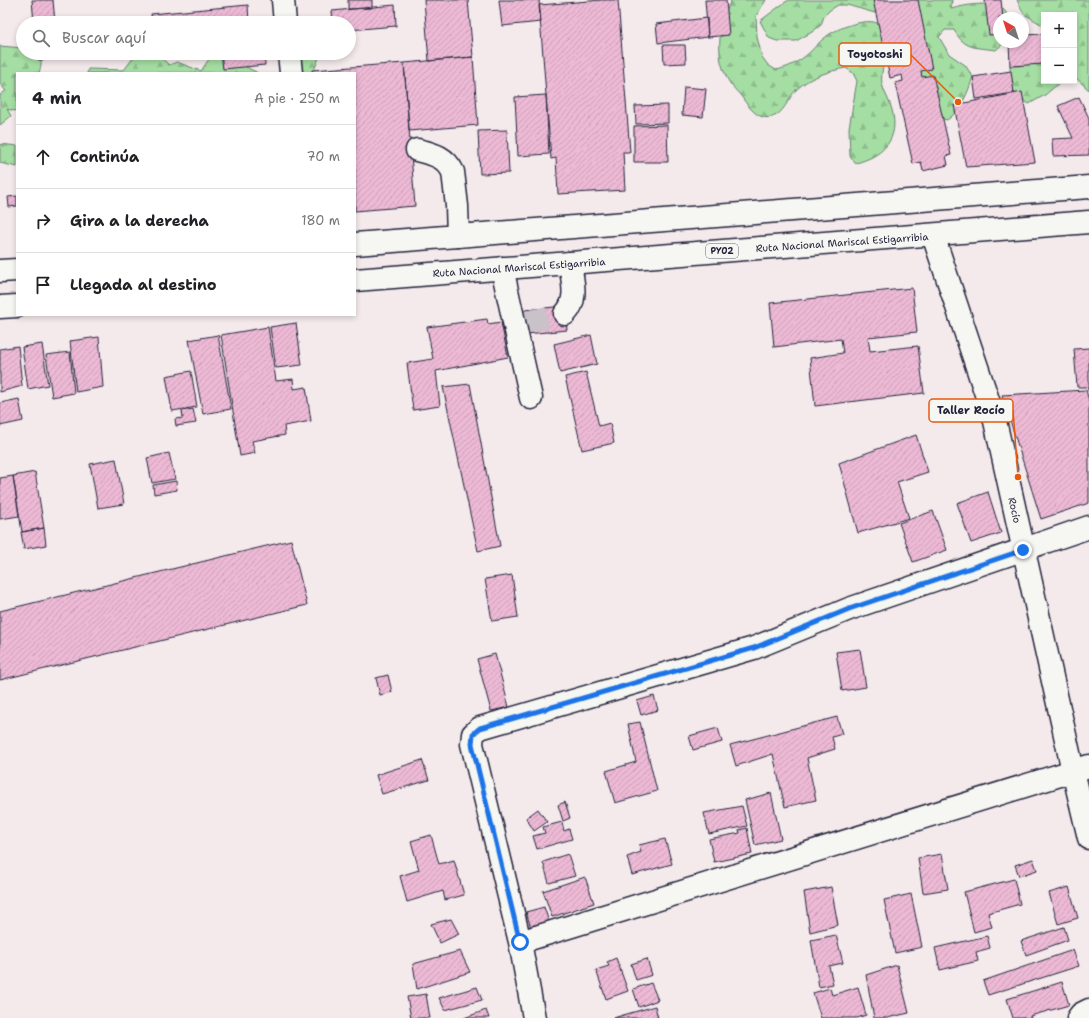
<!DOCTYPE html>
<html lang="es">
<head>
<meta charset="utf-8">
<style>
  body { margin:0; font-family:"Shantell Sans",sans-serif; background:#f2f2f2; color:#202124 }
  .controls { position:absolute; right:12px; top:12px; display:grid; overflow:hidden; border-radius:0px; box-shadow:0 2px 6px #0003 }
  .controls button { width:36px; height:36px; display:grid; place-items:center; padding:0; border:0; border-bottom:1px solid #e0e0e0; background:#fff; color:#202124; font:20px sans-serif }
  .compass { position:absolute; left:993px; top:12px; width:36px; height:36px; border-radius:50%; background:#fff; box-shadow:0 2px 6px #0003; rotate:321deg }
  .stop { position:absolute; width:12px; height:12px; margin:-9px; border:3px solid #1a73e8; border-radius:50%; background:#fff }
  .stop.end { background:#1a73e8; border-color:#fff; box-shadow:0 1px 4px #0008 }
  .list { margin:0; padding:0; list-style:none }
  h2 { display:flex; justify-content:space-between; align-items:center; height:52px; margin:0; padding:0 16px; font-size:17px }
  h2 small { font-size:13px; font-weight:400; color:#757577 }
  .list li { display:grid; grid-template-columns:26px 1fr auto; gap:12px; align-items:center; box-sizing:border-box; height:64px; padding:0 16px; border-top:1px solid #e0e0e0 }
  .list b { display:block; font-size:15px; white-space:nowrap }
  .list em { font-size:13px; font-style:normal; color:#757577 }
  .icon { flex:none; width:22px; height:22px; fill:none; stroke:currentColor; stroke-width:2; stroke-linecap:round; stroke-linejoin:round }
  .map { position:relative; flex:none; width:1089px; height:1018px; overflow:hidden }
  .search { position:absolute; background:#fff; box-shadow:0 2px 6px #0003; left:16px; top:16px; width:340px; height:44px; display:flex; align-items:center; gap:10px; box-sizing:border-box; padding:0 14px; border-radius:22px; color:#757577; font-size:15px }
  .panel { position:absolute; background:#fff; box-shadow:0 2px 6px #0003; left:16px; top:72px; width:340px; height:244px; border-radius:0px }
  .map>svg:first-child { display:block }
</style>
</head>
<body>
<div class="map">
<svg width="1089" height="1018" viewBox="0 0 1089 1018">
  <defs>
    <pattern id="forest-firs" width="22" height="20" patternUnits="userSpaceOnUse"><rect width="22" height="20" fill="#a5dea3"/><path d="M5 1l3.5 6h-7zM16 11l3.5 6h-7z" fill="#8ebe8d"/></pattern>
    <pattern id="building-hatch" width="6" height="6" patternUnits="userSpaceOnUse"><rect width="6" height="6" fill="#edb9d5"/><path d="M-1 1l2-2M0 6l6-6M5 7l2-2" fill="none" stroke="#cb9fb8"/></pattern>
  </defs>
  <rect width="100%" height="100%" fill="#f4eaec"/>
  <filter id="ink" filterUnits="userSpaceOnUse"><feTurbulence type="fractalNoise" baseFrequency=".025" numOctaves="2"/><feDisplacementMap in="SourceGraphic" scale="8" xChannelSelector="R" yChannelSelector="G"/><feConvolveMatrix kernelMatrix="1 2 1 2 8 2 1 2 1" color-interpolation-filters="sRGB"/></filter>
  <g filter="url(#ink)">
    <!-- forest -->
    <path fill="url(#forest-firs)" stroke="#64806f" d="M731,0H766L756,16L757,37L762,57L768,65L776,70C788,68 800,61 809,53C815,47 820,41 827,36C837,28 865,18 877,23C880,24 883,27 885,28C886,34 888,41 887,47C886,59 880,71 882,84C884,93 890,101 892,110C900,139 883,156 856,163L850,156L849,128L857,81L853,73L846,68C829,71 809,77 796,90C788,98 784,114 772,117C758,121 748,106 741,96C737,91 731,86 728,80C724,72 720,62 720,53C718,35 724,16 731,0Z
      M789,0H886L883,12L875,13L847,5H838L830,10L824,16L821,25L812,32L796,41H777L769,38L760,21L784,3Z
      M913,0H952L951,9C965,5 992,0 1004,10C1006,12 1008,15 1009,18H999V42H1005L996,50C976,47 965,50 954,30H945L939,37L949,54L965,65L973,77C968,92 961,111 947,120L937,117L920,106L921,71L929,55L913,33Z
      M1017,0H1089V90L1076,78H1074V15H1044V26L1024,14Z
      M1044,40V81H1066L1059,83L1045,95L1029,104C1008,89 1011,91 1010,66Z
      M0,46L23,48V53H38C43,59 41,66 39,73H17V109L15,111L7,109L11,116L0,125V95L6,91L0,84Z
      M137,53H156L169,65L177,62L201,71L211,56C228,57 242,65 258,73H87L88,69L124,70Z
      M293,53H322L320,55L313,73H290Z
      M1,144L17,146V167L0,163V145Z"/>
    <!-- building -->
    <path fill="url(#building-hatch)" stroke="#22223b" d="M32,0H53L55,23H34Z
      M348,0H372V8L348,9Z
      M424,0H468L473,57L429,61Z
      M499,0H539L541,22L502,26Z
      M602,0H618L630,152H623L625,190L558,194L556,158L551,159L539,5Z
      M705,0H726L729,35L708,37Z
      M873,0H918L932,69L921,71L922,77L933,75L951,155L946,156L948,165L923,171L921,162L913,164L895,83L903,81L902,75L890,78Z
      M985,0H1001L1003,18H999V34L989,35Z
      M248,5L249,23H152L151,14Z
      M395,5L396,26L349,30V23H333L332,11Z
      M707,18L708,37L658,43L656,24Z
      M1044,34V64L1010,66L1009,42H1023V35Z
      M663,45H685L686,63L664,64Z
      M37,53H58V59L38,60Z
      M221,53H264L265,65L223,69Z
      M473,57L478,125L409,131L404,63Z
      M404,63L415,206L355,211V73H312V70Z
      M1011,71L1014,93L976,99L973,77Z
      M684,87L706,89L703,117L682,115Z
      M1022,92L1035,162L966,167L954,105Z
      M546,95L549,154L518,156L515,97Z
      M1079,97L1089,118V155L1053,156L1052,139L1073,138L1058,106Z
      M668,105V123L636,124L635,106Z
      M667,125L668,162H634V126Z
      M507,130L509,173L480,174L478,131Z
      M17,196V206L9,207L8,197Z
      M912,288L917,332L868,337L870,351L918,346L924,393L815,406L810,358L843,353L841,339L774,347L770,303Z
      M564,306L567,330L527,334L525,310Z
      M487,319L488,324L501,322L508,357L436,371L440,406L413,410L407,363L433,359L427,327Z
      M296,323L302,365L276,368L270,327Z
      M268,327L276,381L293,379L294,389L306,387L311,421L284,426L285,435L252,441L255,453L240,456L221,335Z
      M218,335L231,409L203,414L189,340Z
      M591,335L597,364L560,373L554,344Z
      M99,337L103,387L76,392L70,341Z
      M42,344L48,385L28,389L22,347Z
      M18,346L22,386L0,392V349Z
      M1089,348V392L1087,387H1077L1074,349Z
      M70,352L74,393L52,397L46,355Z
      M191,371L197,407L172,411L166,376Z
      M586,372L599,426L610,423L614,443L582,450L565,377Z
      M470,384L500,546L478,551L443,387Z
      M1086,390L1089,401V503L1041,519L1002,395Z
      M19,399L23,421L0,426V403Z
      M193,409L196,423L176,426L175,419L183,418L182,411Z
      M916,435L928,472L897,482L909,518L858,533L839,463Z
      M169,453L175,479L152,483L147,458Z
      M116,459L124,504L98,508L90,464Z
      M35,472L44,528L22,532L13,476Z
      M13,476L19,516L0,519V478Z
      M176,481L177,490L154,494L153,485Z
      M988,492L1001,533L971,543L957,503Z
      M933,511L947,550L913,562L899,523Z
      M44,528L46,545L24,549L21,532Z
      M291,540L307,605L0,680V611Z
      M512,575L518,617L492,621L485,579Z
      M860,649L866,687L842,691L836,652Z
      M495,654L509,707L491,711L477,659Z
      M388,675L392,692L380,695L376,678Z
      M654,696L658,710L641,715L637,701Z
      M837,717L842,734L832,737L835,749L807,758L816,800L785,807L773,754L736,766L730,745Z
      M640,722L657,791L615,803L606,771L636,762L628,724Z
      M718,728L722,742L693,750L689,736Z
      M422,760L429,780L382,794L376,775Z
      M771,793L781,839L755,845L745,800Z
      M565,802L570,818L563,821L558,805Z
      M742,806L747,826L709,834L704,813Z
      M538,809L547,822L534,831L526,818Z
      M562,822L564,831L569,829L572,839L537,849L533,836L545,833L543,827Z
      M747,828L752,854L714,862L709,839L740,833L739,830Z
      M431,835L439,864L454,860L464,895L445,900L443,891L407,902L400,876L419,870L411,841Z
      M665,839L672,864L632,875L627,857L641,852L639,845Z
      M568,854L575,876L549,883L543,862Z
      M942,854L948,889L923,893L918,858Z
      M1033,859L1037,870L1019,876L1015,865Z
      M585,877L594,903L552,917L543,891Z
      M1014,879L1020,904L988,913L992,927L974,932L964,892Z
      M831,887L838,925L810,932L804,892Z
      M1069,887L1078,918L1058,924L1049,893Z
      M911,894L922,947L895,953L884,900Z
      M544,907L550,925L532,931L526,912Z
      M451,919L459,934L440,943L431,924Z
      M1064,927L1068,940L1026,955L1021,941Z
      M836,935L843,963L829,966L833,984L819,987L811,940Z
      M987,936L990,948L976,952L978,961L940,970L935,948Z
      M1073,950L1079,966L988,995L983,981Z
      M460,951L470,972L417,989L413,964Z
      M616,958L628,991L606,999L596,970L609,966L607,962Z
      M647,959L652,975L636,980L631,964Z
      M897,965L909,1013L887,1018H874L866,975Z
      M1062,982L1069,1005L1030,1016L1031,1018H1013L1007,999Z
      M651,983L658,1000L639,1007L633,989Z
      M477,987L482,1000L445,1010L439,998Z
      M858,987L866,1015L857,1018H821L813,993L830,988L832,995Z
      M426,994L430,1018H411L407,997Z
      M655,1006L658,1018H613Z
      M486,1010L489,1018H464Z"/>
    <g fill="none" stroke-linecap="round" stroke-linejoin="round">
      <!-- minor-tunnel -->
      <path stroke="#cac2c9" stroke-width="22" stroke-dasharray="22 11" stroke-linecap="butt" d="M526,322L565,314"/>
      <!-- minor casing -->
      <g stroke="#22223b" stroke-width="25">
        <path id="minor" d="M283,0L285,23
          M289,53L291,73
          M417,150C433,154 445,156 453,172L457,206L458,236
          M502,268L531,398
          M565,314C579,300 572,280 570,263
          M520,942L1089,766
          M534,1018L520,942L472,744L473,734L480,728L754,648L849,609L1089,527"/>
      </g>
      <!-- major casing -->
      <g stroke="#22223b" stroke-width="25">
        <path id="major" d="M933,235L995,421L1073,771L1089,838
          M1078,1018L1081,1014L1089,1010"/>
      </g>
      <!-- highway casing -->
      <g stroke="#22223b" stroke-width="25">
        <path id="highway" d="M355,244L1089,187
          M0,271L17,270
          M355,280L1089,222
          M0,307L17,306"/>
      </g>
      <!-- minor -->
      <use href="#minor" stroke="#f6f6f2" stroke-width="22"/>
      <!-- major -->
      <use href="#major" stroke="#f6f6f2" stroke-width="22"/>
      <!-- highway -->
      <use href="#highway" stroke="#f6f6f2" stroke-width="22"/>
    </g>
  </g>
  <g fill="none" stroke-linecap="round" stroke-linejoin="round" filter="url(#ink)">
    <!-- route -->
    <path stroke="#1a73e8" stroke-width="5" d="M520,942L472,744L473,734L480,728L754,648L849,609L1023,550"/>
  </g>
  <g text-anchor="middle" stroke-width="4" stroke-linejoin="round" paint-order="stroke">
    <!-- shield labels -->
    <rect fill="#f6f6f2" stroke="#626272" stroke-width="1" x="706" y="244" width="32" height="14" rx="3"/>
    <g font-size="9" font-weight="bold" fill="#22223b">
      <text x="722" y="254">PY02</text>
    </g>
    <!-- street labels -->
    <g font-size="10" fill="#22223b" stroke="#f6f6f2">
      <text transform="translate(842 242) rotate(-4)" y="4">Ruta Nacional Mariscal Estigarribia</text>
      <text transform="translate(519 267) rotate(-4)" y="4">Ruta Nacional Mariscal Estigarribia</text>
      <text transform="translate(1015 510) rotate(77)" y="4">Rocío</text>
    </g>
  </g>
  <!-- callouts -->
  <path fill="none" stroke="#e8590c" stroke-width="1.5" d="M958 102L911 55M1018 477L1013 410"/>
  <g fill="#e8590c" stroke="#f6f6f2" stroke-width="1.5">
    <circle cx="958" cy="102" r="4"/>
    <circle cx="1018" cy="477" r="4"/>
  </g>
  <g fill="#f6f6f2" stroke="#e8590c" stroke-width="1.5">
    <rect x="839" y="43" width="72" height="23" rx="4"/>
    <rect x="929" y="399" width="84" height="23" rx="4"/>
  </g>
  <g font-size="11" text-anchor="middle" font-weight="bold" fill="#22223b">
    <text x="875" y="58">Toyotoshi</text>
    <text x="971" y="414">Taller Rocío</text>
  </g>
</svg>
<div class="controls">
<button>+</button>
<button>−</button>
</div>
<svg class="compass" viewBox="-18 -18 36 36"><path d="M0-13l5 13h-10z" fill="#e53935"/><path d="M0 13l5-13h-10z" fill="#757577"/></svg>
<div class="stop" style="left:520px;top:942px"></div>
<div class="stop end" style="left:1023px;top:550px"></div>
<div class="search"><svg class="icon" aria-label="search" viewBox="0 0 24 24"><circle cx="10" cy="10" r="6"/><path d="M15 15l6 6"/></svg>Buscar aquí</div>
<section class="panel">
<h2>4 min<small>A pie · 250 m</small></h2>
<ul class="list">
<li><svg class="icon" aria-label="ahead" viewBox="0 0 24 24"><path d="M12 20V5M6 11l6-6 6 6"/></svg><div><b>Continúa</b></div><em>70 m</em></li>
<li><svg class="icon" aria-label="right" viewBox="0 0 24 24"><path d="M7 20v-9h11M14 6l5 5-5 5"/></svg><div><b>Gira a la derecha</b></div><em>180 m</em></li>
<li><svg class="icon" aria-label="arrive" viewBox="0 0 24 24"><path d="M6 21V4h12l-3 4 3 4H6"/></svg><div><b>Llegada al destino</b></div></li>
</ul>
</section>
</div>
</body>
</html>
